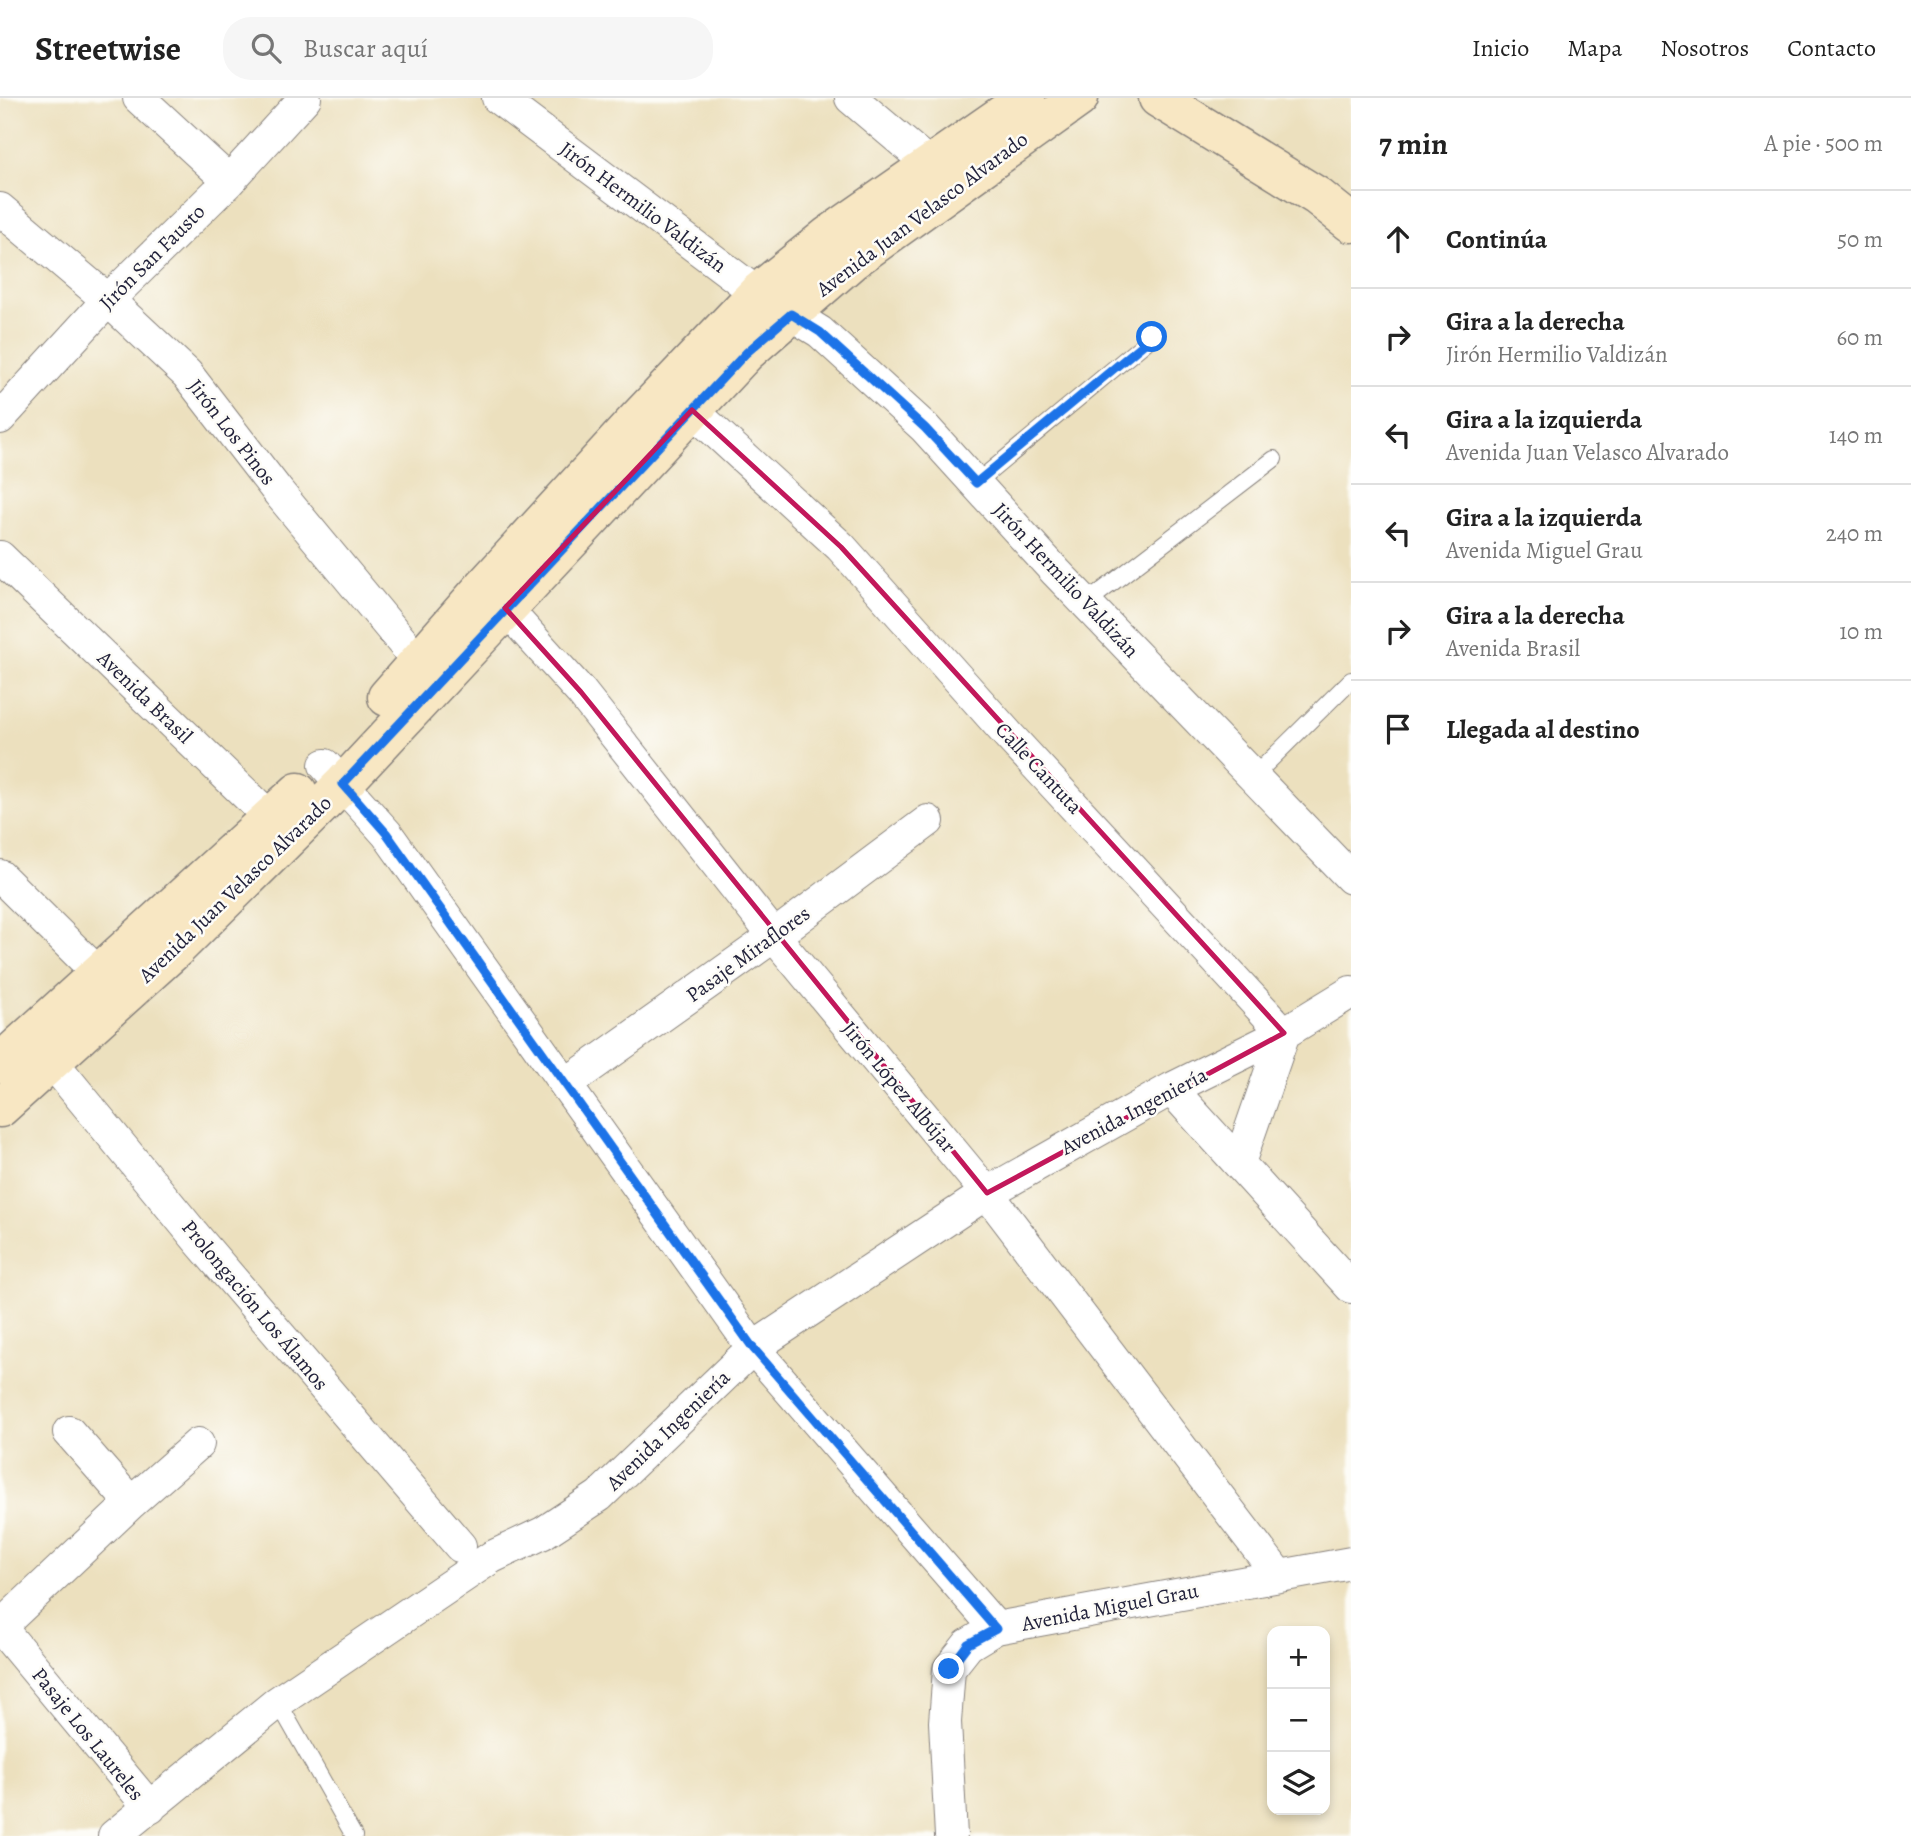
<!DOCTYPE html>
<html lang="es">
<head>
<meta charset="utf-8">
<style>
  body { margin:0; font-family:Alegreya,serif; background:#f6f6f6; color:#222 }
  .controls { position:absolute; right:21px; bottom:21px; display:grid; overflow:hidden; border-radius:14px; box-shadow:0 4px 10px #0003 }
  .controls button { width:63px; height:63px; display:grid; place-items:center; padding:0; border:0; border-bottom:2px solid #e0e0e0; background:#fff; color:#222; font:35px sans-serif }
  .stop { position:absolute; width:21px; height:21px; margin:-16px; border:5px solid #1a73e8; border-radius:50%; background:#fff }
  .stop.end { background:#1a73e8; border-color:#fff; box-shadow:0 2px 7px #0008 }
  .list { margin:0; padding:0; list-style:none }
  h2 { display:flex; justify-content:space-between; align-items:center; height:91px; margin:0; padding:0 28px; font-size:30px }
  h2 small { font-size:23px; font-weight:400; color:#767676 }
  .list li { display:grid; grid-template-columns:46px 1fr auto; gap:21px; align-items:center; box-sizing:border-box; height:98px; padding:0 28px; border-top:2px solid #e0e0e0 }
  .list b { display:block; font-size:26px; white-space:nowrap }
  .list p { margin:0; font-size:23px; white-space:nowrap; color:#767676 }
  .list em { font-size:23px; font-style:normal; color:#767676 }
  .icon { flex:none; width:38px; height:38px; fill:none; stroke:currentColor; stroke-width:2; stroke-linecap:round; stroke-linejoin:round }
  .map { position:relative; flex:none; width:1351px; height:1738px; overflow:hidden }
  header { display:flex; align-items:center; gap:42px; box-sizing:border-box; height:98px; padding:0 35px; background:#fff; border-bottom:2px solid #e0e0e0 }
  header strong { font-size:33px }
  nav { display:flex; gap:38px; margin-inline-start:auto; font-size:24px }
  .search { width:490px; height:63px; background:#f6f6f6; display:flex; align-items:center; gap:18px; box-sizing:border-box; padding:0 24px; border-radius:28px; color:#767676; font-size:26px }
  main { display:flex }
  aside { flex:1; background:#fff }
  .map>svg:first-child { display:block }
</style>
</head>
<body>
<header>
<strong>Streetwise</strong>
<div class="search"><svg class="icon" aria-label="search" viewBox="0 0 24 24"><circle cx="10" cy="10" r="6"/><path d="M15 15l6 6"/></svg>Buscar aquí</div>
<nav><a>Inicio</a><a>Mapa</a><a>Nosotros</a><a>Contacto</a></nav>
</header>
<main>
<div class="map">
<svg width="1351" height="1738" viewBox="0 0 1351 1738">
  <rect width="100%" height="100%" fill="#fdfcf7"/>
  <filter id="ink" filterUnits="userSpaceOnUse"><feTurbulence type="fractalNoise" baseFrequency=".0143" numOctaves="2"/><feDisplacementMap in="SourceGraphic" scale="14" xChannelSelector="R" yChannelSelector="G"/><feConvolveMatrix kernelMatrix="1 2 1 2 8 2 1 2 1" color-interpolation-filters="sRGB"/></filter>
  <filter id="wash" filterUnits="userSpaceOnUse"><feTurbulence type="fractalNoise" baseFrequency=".00686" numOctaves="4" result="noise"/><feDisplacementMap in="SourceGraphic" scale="28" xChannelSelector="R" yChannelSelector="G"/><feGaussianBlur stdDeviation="1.57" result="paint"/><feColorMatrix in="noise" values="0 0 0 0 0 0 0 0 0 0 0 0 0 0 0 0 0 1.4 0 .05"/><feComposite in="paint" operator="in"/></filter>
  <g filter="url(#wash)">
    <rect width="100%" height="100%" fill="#ece0be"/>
  </g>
  <g filter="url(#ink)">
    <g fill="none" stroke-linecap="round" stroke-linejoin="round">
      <!-- lane casing -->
      <g stroke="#87817c" stroke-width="18">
        <path id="lane" d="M976,385L1152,239
          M1086,505L1274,361
          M1254,678L1351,582
          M278,1604L354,1738"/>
      </g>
      <!-- street casing -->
      <g stroke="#87817c" stroke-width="34">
        <path id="street" d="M139,0L229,83
          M498,0L757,195L820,234L925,330L1056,474L1351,780
          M851,0L929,66
          M0,111L108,202L187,276L279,395L433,581
          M692,312L841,449L1010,639L1284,935L1239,1065
          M0,320L108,202L229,83L305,0
          M0,459L286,735
          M505,510L581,594L774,838L987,1095L1279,1478
          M325,667L387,736L753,1250L996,1530
          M0,778L99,876
          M52,964L199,1143L460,1448
          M566,986L774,838L928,723
          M1171,991L1351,1189
          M131,1405L198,1346
          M0,1529L131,1405L69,1334
          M0,1529L150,1710
          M114,1738L278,1604L492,1459L543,1435L599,1398L753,1250L987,1095L1171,991L1284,935L1351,894
          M951,1738L945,1624L949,1571L968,1547L996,1530L1351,1465"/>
      </g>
      <!-- secondary casing -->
      <g stroke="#87817c" stroke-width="41">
        <path id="secondary" d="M1158,0L1317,98L1351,125
          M387,599L485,487L638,320L757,195L829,137L1026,0
          M0,965L298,694
          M0,1010L176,851L343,686L746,255L853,162L1079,0"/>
      </g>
      <!-- lane -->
      <use href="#lane" stroke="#fff" stroke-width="16"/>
      <!-- street -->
      <use href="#street" stroke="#fff" stroke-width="32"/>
      <!-- secondary -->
      <use href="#secondary" stroke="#f8e7c3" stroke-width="38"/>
    </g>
  </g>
  <g fill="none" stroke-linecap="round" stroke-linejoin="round" filter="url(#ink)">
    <!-- route -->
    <path stroke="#1a73e8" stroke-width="9" d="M949,1571L968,1546L996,1531L753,1250L387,736L343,686L746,255L791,216L820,234L925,330L976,385L1152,239"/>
  </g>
  <!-- marked area -->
  <path fill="none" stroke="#c2185b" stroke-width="5" stroke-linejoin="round" d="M692,312L841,449L1284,935L987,1095L581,594L505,510Z"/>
  <g text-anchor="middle" stroke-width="5" stroke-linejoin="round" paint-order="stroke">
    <!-- street labels -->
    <g font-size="21" fill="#22223b" stroke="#fdfcf7">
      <text transform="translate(643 109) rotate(37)" y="7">Jirón Hermilio Valdizán</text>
      <text transform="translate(922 116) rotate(-37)" y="7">Avenida Juan Velasco Alvarado</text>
      <text transform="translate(152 159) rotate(-45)" y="7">Jirón San Fausto</text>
      <text transform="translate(232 334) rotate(52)" y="7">Jirón Los Pinos</text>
      <text transform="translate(1066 482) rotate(47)" y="7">Jirón Hermilio Valdizán</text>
      <text transform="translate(145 599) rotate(44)" y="7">Avenida Brasil</text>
      <text transform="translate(1039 670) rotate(47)" y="7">Calle Cantuta</text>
      <text transform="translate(235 791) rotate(-44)" y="7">Avenida Juan Velasco Alvarado</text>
      <text transform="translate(748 856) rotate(-36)" y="7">Pasaje Miraflores</text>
      <text transform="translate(899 989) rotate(50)" y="7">Jirón López Albújar</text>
      <text transform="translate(1134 1013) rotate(-28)" y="7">Avenida Ingeniería</text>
      <text transform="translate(255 1207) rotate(50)" y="7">Prolongación Los Álamos</text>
      <text transform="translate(668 1332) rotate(-44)" y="7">Avenida Ingeniería</text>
      <text transform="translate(1110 1509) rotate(-11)" y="7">Avenida Miguel Grau</text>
      <text transform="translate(88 1636) rotate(51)" y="7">Pasaje Los Laureles</text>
    </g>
  </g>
</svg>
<div class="controls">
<button>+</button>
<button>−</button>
<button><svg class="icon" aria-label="layers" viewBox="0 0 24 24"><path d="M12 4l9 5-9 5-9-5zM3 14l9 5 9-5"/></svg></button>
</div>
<div class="stop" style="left:1152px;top:239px"></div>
<div class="stop end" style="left:949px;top:1571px"></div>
</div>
<aside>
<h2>7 min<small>A pie · 500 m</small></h2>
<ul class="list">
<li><svg class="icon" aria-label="ahead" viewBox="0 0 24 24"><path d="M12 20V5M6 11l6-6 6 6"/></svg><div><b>Continúa</b></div><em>50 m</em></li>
<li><svg class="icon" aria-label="right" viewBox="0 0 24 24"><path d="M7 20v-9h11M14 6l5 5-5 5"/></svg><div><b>Gira a la derecha</b><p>Jirón Hermilio Valdizán</p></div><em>60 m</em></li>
<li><svg class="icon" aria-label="left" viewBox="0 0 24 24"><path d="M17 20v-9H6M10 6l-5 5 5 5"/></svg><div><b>Gira a la izquierda</b><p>Avenida Juan Velasco Alvarado</p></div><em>140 m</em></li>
<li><svg class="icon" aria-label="left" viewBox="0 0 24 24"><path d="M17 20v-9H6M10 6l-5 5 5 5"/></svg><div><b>Gira a la izquierda</b><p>Avenida Miguel Grau</p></div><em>240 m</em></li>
<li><svg class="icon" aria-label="right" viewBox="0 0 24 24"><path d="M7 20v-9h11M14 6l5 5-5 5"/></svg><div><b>Gira a la derecha</b><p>Avenida Brasil</p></div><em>10 m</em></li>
<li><svg class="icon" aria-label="arrive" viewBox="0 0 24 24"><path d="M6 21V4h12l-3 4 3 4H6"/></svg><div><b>Llegada al destino</b></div></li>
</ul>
</aside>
</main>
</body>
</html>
